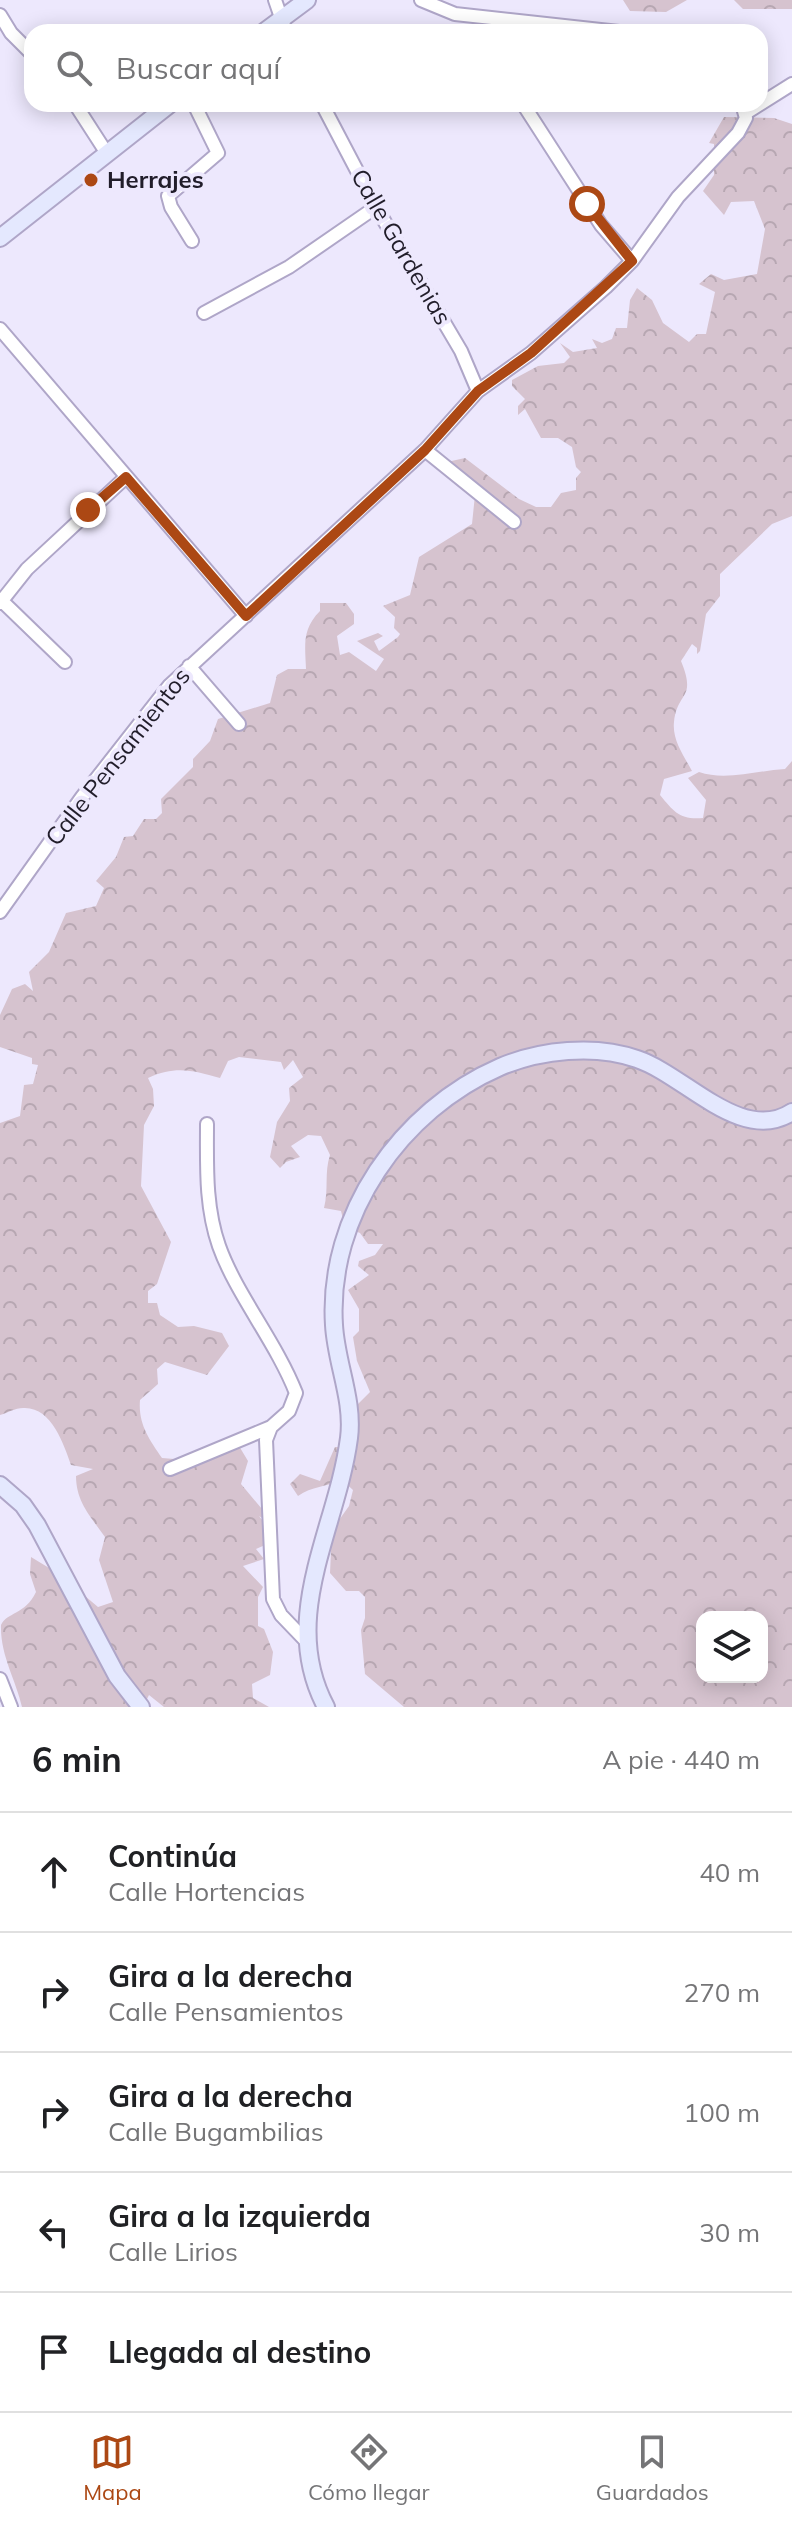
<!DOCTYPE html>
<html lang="es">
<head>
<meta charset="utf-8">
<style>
  body { margin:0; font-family:Mulish,sans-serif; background:#f6f6f6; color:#202124 }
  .controls { position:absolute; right:24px; bottom:24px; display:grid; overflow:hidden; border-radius:16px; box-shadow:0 4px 20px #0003 }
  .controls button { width:72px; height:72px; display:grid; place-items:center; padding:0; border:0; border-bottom:2px solid #e0e0e0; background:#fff; color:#202124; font:40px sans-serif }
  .stop { position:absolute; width:24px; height:24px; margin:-18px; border:6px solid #ac4814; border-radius:50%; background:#fff }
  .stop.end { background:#ac4814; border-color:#fff; box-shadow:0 2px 8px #0008 }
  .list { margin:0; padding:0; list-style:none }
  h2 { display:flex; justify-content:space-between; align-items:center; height:104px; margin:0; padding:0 32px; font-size:34px }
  h2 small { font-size:26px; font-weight:400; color:#757577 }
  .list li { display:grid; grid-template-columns:52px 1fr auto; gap:24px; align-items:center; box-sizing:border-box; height:120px; padding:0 32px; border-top:2px solid #e0e0e0 }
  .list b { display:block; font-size:30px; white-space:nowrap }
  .list p { margin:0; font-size:26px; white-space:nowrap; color:#757577 }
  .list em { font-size:26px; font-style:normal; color:#757577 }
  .icon { flex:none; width:44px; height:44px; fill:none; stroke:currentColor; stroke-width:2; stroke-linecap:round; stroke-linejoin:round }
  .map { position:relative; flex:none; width:792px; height:1707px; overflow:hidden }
  .search { position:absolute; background:#fff; box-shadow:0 4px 20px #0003; left:24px; right:24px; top:24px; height:88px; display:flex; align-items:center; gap:20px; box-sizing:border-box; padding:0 28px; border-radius:24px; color:#757577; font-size:30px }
  .sheet { height:704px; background:#fff }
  nav { display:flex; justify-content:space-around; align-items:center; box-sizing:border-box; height:112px; border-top:2px solid #e0e0e0; background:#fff; font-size:22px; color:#757577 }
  nav a { display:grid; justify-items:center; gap:4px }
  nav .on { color:#ac4814 }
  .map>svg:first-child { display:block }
</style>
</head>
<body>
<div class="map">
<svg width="792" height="1707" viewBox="0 0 792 1707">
  <defs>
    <pattern id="forest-crowns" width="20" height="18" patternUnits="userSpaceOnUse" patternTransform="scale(2)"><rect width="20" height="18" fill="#d6c3cf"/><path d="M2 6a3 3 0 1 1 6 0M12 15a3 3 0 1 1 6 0" fill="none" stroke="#b7a7b2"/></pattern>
  </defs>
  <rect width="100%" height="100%" fill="#ede8fd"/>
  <!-- forest -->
  <path fill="url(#forest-crowns)" fill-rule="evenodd" d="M623,0H687L666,12L630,11Z
    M734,0H792V9H743Z
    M724,117L774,118L792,124V516L772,524L720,574V596L706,614L700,651L697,654V648L692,644L681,661C697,700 677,691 674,722C672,740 684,756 692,771L664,779L660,795C674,812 680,820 703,818L706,800L688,778L699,772C725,781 755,771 785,769L792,761V1707H404L365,1674L361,1630L365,1618V1597L359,1591H346L330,1573L332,1530L349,1506L353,1490L342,1480C326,1487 312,1486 298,1496L290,1484L300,1474L320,1481L335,1447H344L356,1406L370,1392L357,1361L353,1337L359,1331V1309L348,1290L369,1275L358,1266L359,1261L375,1255L383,1244H368L360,1233L345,1227L341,1211L324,1208C329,1189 324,1173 330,1155L321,1136L308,1135L291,1146L300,1157L286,1162L280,1168L270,1157L277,1122L290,1101L289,1088L303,1077L293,1060L284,1070L281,1062L239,1057L228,1061L220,1078C193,1071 177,1065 148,1078L153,1089L154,1106L144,1125L141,1186L171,1242L157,1284L148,1291V1303H157L160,1315L178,1327L194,1326L222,1333L229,1346L207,1375L165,1362L157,1369L158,1384L140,1400C138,1424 149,1439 162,1458L199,1461L239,1446L248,1461L241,1484L267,1515L264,1519L259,1516L270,1530L265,1545L256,1549L264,1559L243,1566L263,1587L258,1597V1626L264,1629L273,1652L270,1675L252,1684L253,1698L269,1707H164L149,1695L143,1707H22C16,1680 0,1655 1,1625C7,1612 25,1615 36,1592L30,1574L31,1557L59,1574L98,1607L113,1602L99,1560L105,1537C91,1517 76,1502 76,1476L93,1469L71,1465C64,1445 52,1408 25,1408C17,1407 7,1413 0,1415V1123L20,1116L24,1085L33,1084L38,1065L32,1064V1058L0,1047V1015L12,989L25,984L33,991L29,972L49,952L66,913L96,906L104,888L96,881L116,857L124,837L133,836L144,819H156L162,813L161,799L193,767V759L210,741L218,719L270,703L277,675L288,669H306C305,645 302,629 320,611V603H346L354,614V624L337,636L340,655L349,652L376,671L384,659L357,641L378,633L383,636L374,641L379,651L398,637L400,634L394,628L395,617L383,606L410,595L419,557L472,524L475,495L447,462L465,458L519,499L536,507H551L561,493L576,490V478L581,472L576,467L572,447L558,438H541L525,409L518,415V406L525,399L512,386V380L538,366L564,363L570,357L560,343L573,352L597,348L592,339L602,343L612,339L616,328H627L630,300L637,288L652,300L663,323L689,342L697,334H706L715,292L699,284L711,274L724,280L757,274L765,229L754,201L731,202L724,215L703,191L714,175V144L709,143ZM702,1617H762V1677H702Z"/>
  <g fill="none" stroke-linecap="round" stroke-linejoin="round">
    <!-- street casing -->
    <g stroke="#afa6c8" stroke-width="16">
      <path id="street" d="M275,0L286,32
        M421,0L455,14L619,32
        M0,15L11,33L32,54
        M75,104L106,152
        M322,104L376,207L461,351L478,391
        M523,104L601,225L632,261
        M746,113L792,84
        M192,241L171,207L168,196L218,153L194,104
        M204,313L289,267L376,207
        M0,329L246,616
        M425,450L514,522
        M1,600L65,662
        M0,603L27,569L126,477
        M189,666L239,724
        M0,912L82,797L169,686L425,450L478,391L531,353L606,287L632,261L678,197L738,133L746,118L742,104
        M207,1124C207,1165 205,1206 219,1246C236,1294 276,1342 296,1393L289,1411L271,1427L266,1440L273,1599L281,1615L305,1640
        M170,1469L271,1427
        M0,1679L11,1707"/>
    </g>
    <!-- secondary casing -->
    <g stroke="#afa6c8" stroke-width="20">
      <path id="secondary" d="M264,32L307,0
        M0,238L170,104
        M0,1485L23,1505L37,1525L117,1676L141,1707
        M326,1707C278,1617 337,1529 349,1438C354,1400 336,1363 334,1325C327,1215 401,1110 500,1067C540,1050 595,1044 637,1059C685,1075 742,1145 792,1112"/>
    </g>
    <!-- street -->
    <use href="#street" stroke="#fff" stroke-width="12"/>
    <!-- secondary -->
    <use href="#secondary" stroke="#e4e8fe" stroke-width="16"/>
  </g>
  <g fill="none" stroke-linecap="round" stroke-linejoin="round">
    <!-- route -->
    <path stroke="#ac4814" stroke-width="10" d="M88,510L126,477L246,616L425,450L478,391L531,353L632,261L587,204"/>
  </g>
  <!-- markers -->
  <circle fill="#ac4814" stroke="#ede8fd" stroke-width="3" cx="91" cy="180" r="8"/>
  <g text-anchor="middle" stroke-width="8" stroke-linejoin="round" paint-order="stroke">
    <!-- poi labels -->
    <g font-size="24" font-weight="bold" fill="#211d2a" stroke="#ede8fd" text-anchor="start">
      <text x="107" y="188">Herrajes</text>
    </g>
    <!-- street labels -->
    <g font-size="24" fill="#211d2a" stroke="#ede8fd">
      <text transform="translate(401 247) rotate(60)" y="8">Calle Gardenias</text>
      <text transform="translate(118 757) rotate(-52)" y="8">Calle Pensamientos</text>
    </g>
  </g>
</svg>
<div class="controls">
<button><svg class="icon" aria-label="layers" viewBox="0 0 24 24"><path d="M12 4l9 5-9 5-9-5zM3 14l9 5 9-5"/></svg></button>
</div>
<div class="stop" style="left:587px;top:204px"></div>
<div class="stop end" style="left:88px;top:510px"></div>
<div class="search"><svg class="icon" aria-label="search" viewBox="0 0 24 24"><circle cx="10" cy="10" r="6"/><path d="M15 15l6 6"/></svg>Buscar aquí</div>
</div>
<section class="sheet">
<h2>6 min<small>A pie · 440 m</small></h2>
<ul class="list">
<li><svg class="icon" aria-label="ahead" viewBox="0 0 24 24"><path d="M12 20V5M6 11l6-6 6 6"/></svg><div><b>Continúa</b><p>Calle Hortencias</p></div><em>40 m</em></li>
<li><svg class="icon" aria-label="right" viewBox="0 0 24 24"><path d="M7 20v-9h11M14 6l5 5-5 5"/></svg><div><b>Gira a la derecha</b><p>Calle Pensamientos</p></div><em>270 m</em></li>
<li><svg class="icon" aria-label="right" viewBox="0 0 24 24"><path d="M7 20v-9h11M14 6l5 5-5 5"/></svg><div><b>Gira a la derecha</b><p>Calle Bugambilias</p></div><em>100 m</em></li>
<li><svg class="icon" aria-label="left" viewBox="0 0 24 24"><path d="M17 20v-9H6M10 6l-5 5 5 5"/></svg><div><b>Gira a la izquierda</b><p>Calle Lirios</p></div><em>30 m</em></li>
<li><svg class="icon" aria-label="arrive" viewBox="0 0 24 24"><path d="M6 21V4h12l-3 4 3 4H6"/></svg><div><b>Llegada al destino</b></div></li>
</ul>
</section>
<nav>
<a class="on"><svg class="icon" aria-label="map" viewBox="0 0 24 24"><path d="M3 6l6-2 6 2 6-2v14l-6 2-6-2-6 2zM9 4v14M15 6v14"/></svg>Mapa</a>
<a><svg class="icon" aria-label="directions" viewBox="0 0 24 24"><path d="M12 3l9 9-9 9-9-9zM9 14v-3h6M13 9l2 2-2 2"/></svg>Cómo llegar</a>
<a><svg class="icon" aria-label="saved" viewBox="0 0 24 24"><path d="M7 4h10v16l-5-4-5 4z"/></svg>Guardados</a>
</nav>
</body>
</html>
